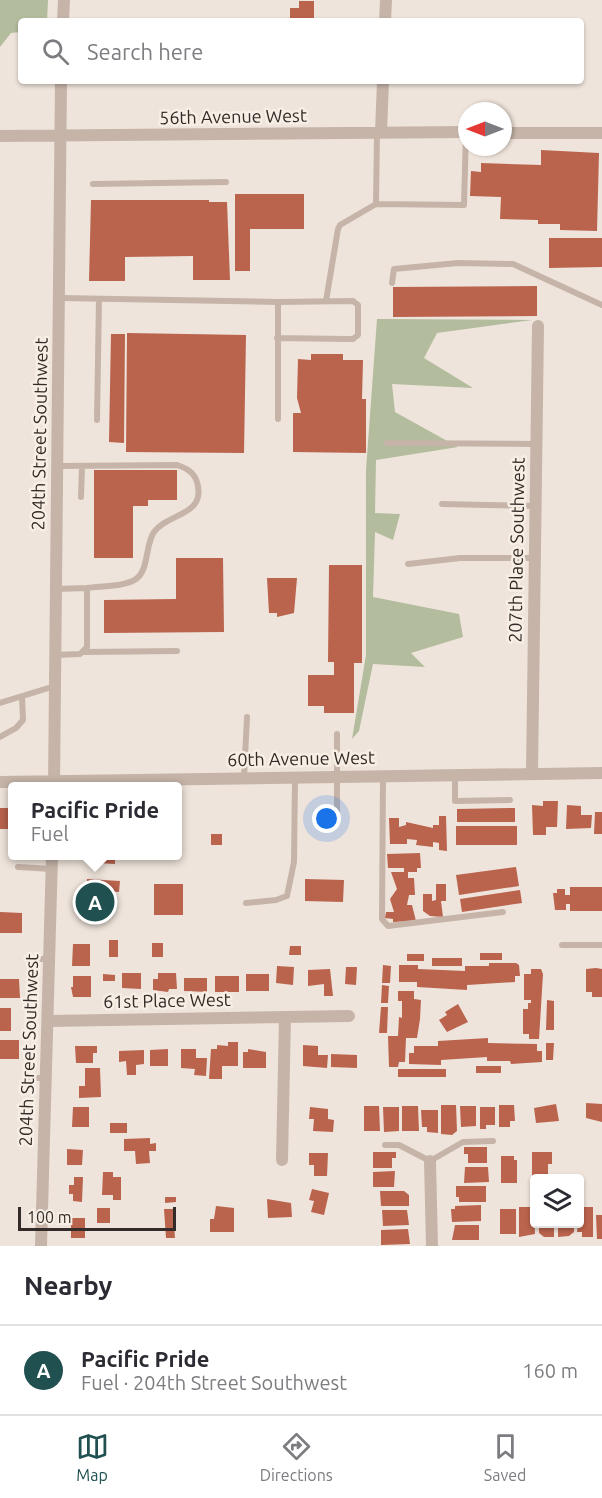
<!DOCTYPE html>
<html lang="en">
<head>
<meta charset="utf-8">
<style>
  body { margin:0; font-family:Ubuntu,sans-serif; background:#f2f2f3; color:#2b2b33 }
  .controls { position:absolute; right:18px; bottom:18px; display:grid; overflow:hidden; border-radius:6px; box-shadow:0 2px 4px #0004 }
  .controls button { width:54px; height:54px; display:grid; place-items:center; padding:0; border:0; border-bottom:2px solid #e1e1e2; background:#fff; color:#2b2b33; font:30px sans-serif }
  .compass { position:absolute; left:458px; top:102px; width:54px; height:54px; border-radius:50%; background:#fff; box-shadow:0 2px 4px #0004; rotate:270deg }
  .scale { position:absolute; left:18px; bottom:15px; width:158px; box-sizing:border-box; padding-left:6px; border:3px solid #332b27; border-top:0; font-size:16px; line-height:21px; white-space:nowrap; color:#332b27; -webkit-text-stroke:4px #f7efe6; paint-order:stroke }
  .you { position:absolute; left:327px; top:819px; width:21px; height:21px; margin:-15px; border:4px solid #fff; border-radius:50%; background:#1a73e8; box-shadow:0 0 0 9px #1a73e833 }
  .badge { display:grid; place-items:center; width:39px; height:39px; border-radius:50%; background:#215051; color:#fff; font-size:20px; font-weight:700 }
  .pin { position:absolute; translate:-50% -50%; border:3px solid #fff; box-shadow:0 2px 6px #0006 }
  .popup { position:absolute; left:8px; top:782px; width:174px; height:78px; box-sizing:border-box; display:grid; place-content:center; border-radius:6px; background:#fff; filter:drop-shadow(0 2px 4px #0005); font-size:20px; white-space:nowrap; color:#7c7c81 }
  .popup b { font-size:22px; color:#2b2b33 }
  .popup::after { content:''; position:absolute; left:50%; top:100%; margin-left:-12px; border:12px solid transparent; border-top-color:#fff }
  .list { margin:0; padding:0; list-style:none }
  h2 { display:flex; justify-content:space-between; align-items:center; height:78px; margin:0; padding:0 24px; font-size:26px }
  h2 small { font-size:20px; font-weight:400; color:#7c7c81 }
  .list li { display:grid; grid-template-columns:39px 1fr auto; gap:18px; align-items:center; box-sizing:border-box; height:90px; padding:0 24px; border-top:2px solid #e1e1e2 }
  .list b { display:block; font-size:22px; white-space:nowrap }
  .list p { margin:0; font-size:20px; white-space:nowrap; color:#7c7c81 }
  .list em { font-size:20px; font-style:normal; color:#7c7c81 }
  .icon { flex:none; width:33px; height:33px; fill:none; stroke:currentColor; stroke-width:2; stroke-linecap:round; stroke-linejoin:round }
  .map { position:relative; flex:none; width:602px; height:1246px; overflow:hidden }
  .search { position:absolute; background:#fff; box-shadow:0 2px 4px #0004; left:18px; right:18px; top:18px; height:66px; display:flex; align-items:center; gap:15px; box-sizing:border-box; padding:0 21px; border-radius:6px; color:#7c7c81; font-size:22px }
  .sheet { height:168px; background:#fff }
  nav { display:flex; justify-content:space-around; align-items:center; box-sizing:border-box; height:84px; border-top:2px solid #e1e1e2; background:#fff; font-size:16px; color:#7c7c81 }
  nav a { display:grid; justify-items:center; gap:3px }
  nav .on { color:#215051 }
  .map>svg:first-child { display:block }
</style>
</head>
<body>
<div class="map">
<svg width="602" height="1246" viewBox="0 0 602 1246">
  <rect width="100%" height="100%" fill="#efe4db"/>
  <!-- green -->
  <path fill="#b3bc9c" d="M0,0H48L47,21H21V32L11,33L0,47Z
    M377,319L532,320L437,333L424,358L473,388L392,384L395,412L458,447L376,460L375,513L400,514L393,540L375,532L373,597L459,614L463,637L411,653L425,667L373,664L359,731L352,739L366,655V470Z"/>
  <!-- building -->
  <path fill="#ba634d" d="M299,1H314V21H290V8H299Z
    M541,150L599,153L597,231L560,230V224H538V220L500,219L501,197L470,196L471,171L481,172V163L541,165Z
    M235,194H304V229H250V271H235Z
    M91,200H209V202H227L230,280H193V256L125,257V281H89Z
    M549,238H602V267L549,268Z
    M537,286V316L393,317V287Z
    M127,333L246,335L244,453L126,452Z
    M111,334H125L124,443L109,442Z
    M311,354H343V360H363L362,399H366V453L293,452V413H301L297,398L298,359L311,360Z
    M94,470H177V500H148V506H133V558H94Z
    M176,558H223L224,632L104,633V600L176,599Z
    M329,565H362V663H354V713H324V706H308V675H334V662H328Z
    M267,578H297L294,613L277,617V613H269Z
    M543,801H558L557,827H546V835H533L532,805L543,806Z
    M567,805L581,806V815H592L591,828L566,829Z
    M0,808H11V829H0Z
    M515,808V822H457V809Z
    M595,812H602V834H594Z
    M439,816H446L447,851L439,850V843L433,842V847L416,845L417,840L407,839V844H390L389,818H399V827L406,825V822L433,828V825H439Z
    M456,826H517V845H456Z
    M211,834H222V845H211Z
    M420,853L421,868H417V872H408V878H414L415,895H409L407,905H412L416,921L393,922V919L385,918L386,912H394L390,899L397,889L391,872H404V868H388L387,854Z
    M97,856H115V864L97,863Z
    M516,867L519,886L459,895L456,875Z
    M87,879L120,881L119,892L86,890Z
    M305,879L344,880L343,902L305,901Z
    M154,884H183V915H154Z
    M436,884H446V901H441L443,917L430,916L423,911V894H432V901L436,900Z
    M570,887H602V911H570V904H566V910H555L553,893H557V889H565V895H570Z
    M520,890L522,903L462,912L460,899Z
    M0,912L22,913V933H0Z
    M109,940H118V957H109Z
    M152,943H163V957H152Z
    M73,944H90V966H72Z
    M290,946H301V955H289Z
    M480,953H502V960H480Z
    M407,954H424V961H407Z
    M432,958H462V966H432Z
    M489,963H516L519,965L520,976H515V982L467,985V990L417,987V982H399V965H418V969L465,971V966H489Z
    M383,965L391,966L390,983H382Z
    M277,966L294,967L293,985L276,983Z
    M346,967H357L356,985L345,984Z
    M596,968L602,969V997H592V992H586V969Z
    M330,969L333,996H324V984L308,986V970Z
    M531,969H541L543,974L539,1039H529V1034H523V1009H528V1003H531V1000H524V974H531Z
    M122,973H141V989L122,988Z
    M158,973H176L177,989H169L168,992L153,990V979H158Z
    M103,974L115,975V981H103Z
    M246,974H269V991H246Z
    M73,976H91V997H73L71,987H73Z
    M215,976H239V992H215Z
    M184,978H207V992L184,991Z
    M0,979H19L20,998H0Z
    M382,985L389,986L388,1003H381Z
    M398,991H414V999L421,1000L420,1019L417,1038H406L405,1062H399L398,1067H389L388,1036H398L399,1017L402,1018V1001H398Z
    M547,1000L554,1001V1030H546Z
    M458,1004L468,1022L447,1032L439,1020L447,1015L445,1012Z
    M381,1007H388L387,1033H379Z
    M0,1008H11V1031H0Z
    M488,1038V1043L537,1044V1051H542V1062L511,1064L510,1061H487V1057L441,1060V1065L409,1064V1053H414V1046H438V1041Z
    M0,1040H19V1059H0Z
    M228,1042H238V1066H222V1079H209L211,1049H217V1045L228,1046Z
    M546,1043H554L553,1060H546Z
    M303,1045L318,1046V1055H328L327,1068L303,1066Z
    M75,1046H97V1053H93V1063H76Z
    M168,1049V1066H150V1050Z
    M181,1049H196V1058H207L206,1076L194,1075L195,1069L181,1068Z
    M248,1049L266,1052V1068H243V1052H248Z
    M144,1050V1064L136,1065V1075H127L126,1061L119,1062V1051Z
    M331,1054L357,1055V1068L331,1067Z
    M476,1066H501V1073H476Z
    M85,1068H100L101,1097L79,1098V1086H85Z
    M398,1069H446V1077H398Z
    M586,1103L602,1104V1122L586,1118Z
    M556,1104L559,1121L536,1123L534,1108Z
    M441,1105H456L457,1131L452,1135L441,1134Z
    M499,1105H514L515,1121H510V1127H499Z
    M364,1106H379L380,1131H364Z
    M402,1106H418L419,1131H402Z
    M460,1106H476V1126L461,1127Z
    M73,1107H89V1127H72Z
    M310,1107L328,1109V1119L334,1120L333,1132L313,1131L314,1119H309Z
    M383,1107H399V1131L384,1132Z
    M480,1107H495V1125H486V1129H480Z
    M421,1110H438V1133L427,1132V1127H422Z
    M110,1123H127V1133H110Z
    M150,1138V1144L156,1143V1151H149L150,1163L136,1164L135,1151H124V1139Z
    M464,1147H487V1163H468V1154H464Z
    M67,1149L83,1150L82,1165H67Z
    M373,1152H396V1158H392V1168H373Z
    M532,1152H552V1164H548V1178H534V1183H532Z
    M309,1153H328L327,1176H314V1165H309Z
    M501,1156H514V1160H517V1183H501Z
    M465,1167H488L489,1182L464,1183Z
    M395,1171L394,1187H373V1172Z
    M103,1172H113V1177H121V1200H113V1195H102Z
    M74,1177H83L82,1202L73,1201V1194H69V1185H74Z
    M456,1186H486V1202H459V1197H456Z
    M312,1189L329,1193L324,1215L311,1212L314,1201L309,1200Z
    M380,1191H404L409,1195V1206H381Z
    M165,1197H176V1202L165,1203Z
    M267,1199L291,1203L292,1217L268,1218Z
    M481,1205V1221L452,1222L451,1209H455V1206Z
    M216,1206L234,1208V1232H210V1219H214Z
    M519,1207H534L535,1234L519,1237Z
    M580,1207H593V1237H582V1232H577Z
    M97,1208H110V1223H97Z
    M164,1209H173L175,1238H166Z
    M500,1209H516V1234H500Z
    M382,1210H407L409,1225L383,1226Z
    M596,1215H602V1239H597Z
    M71,1218H85V1238H71Z
    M539,1224H554V1237H544L539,1233Z
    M558,1224H574V1232L569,1236L558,1237Z
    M455,1225H479V1240H452Z
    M408,1229L410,1244L381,1245V1230Z"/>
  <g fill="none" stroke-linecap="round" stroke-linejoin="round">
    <!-- service -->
    <path stroke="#c6b4a8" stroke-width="6" d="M377,133L376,204L464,205L466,132
      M93,184L226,182
      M392,283L394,269L458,263L513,264L602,305
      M60,298L278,302V419
      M326,301L338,229L340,225L376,204
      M277,338L345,339H353L358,335V305L353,301L278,302
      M97,420L99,299
      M387,443L536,444
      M58,466L177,465C186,468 194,472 197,482C207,516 167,513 154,532C145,545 149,570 136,579C124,587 101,586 87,588
      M81,497L82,466
      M442,504L535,506
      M408,564L460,558H535
      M84,652L177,651
      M55,655L80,654L87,647V588L56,589
      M0,703L55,686
      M337,734V815
      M0,737L16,728L23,720L22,697
      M455,775V801L510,800
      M383,776L382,919L388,926L503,912
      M244,778L247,717
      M18,867L52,869
      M246,903L276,900L287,896L294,862L295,778
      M562,945H602
      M30,959H49
      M26,1078H46
      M385,1145H399L430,1161L463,1142L493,1141"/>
    <!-- minor -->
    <path stroke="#c6b4a8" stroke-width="12" d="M63,21L64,0
      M385,21L386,0
      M381,132L383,81
      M503,133H602
      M0,136L467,132
      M532,774L538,326
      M0,782L602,773
      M54,786L61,81
      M49,1021L349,1016
      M282,1160L285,1018
      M430,1161L432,1246
      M41,1246L52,856"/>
  </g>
  <g text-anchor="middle" stroke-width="5" stroke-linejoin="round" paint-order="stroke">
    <!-- street labels -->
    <g font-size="18" fill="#332b27" stroke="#f7efe6">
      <text transform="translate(233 117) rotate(-1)" y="6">56th Avenue West</text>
      <text transform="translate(40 434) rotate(-89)" y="6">204th Street Southwest</text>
      <text transform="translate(517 550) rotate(-89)" y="6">207th Place Southwest</text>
      <text transform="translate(301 759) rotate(-1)" y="6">60th Avenue West</text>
      <text transform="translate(167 1001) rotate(-1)" y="6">61st Place West</text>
      <text transform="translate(29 1050) rotate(-88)" y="6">204th Street Southwest</text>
    </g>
  </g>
</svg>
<div class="controls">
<button><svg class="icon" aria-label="layers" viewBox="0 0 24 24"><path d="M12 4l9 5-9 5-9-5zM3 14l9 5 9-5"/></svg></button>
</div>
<svg class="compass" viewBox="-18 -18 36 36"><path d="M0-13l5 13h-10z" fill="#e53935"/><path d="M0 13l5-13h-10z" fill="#7c7c81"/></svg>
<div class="scale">100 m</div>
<div class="you"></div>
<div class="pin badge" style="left:95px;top:902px">A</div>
<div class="popup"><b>Pacific Pride</b>Fuel</div>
<div class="search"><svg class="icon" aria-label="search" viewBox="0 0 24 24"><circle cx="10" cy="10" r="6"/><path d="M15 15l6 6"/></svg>Search here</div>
</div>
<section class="sheet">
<h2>Nearby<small></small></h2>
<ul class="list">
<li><span class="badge">A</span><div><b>Pacific Pride</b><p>Fuel · 204th Street Southwest</p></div><em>160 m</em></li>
</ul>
</section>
<nav>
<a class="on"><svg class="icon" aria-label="map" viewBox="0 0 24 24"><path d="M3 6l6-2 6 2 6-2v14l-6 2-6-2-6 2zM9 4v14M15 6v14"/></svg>Map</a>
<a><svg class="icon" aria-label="directions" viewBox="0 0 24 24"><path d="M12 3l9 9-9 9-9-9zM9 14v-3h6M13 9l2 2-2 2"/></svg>Directions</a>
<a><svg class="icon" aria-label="saved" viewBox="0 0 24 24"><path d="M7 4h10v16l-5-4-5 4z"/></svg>Saved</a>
</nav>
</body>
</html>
